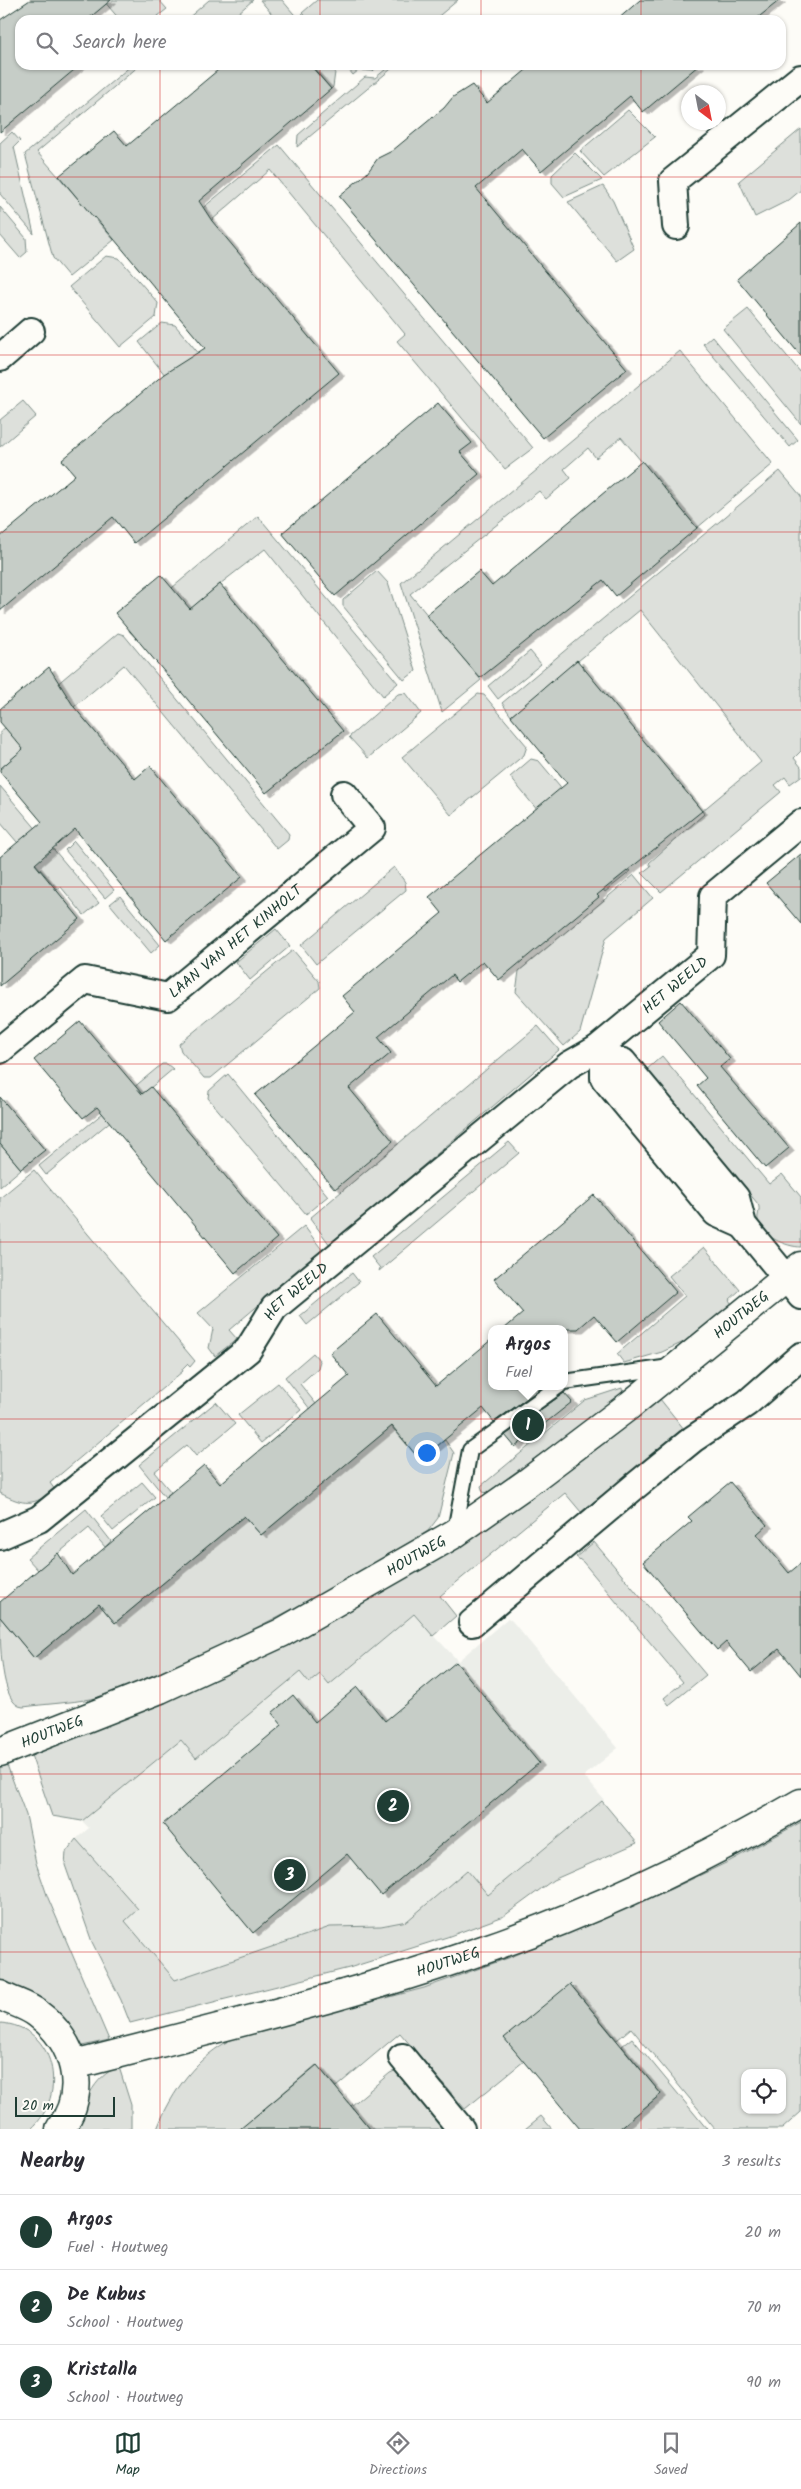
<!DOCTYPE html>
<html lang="en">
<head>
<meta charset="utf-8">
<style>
  body { margin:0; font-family:Kalam,sans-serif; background:#f7f7f7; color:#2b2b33 }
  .controls { position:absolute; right:15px; bottom:15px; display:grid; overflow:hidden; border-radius:10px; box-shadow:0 1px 4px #0004 }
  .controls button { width:45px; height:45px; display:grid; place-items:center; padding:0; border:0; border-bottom:1px solid #e1e1e2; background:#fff; color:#2b2b33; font:25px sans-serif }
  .compass { position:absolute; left:681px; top:85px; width:45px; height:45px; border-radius:50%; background:#fff; box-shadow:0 1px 4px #0004; rotate:148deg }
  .scale { position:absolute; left:15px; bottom:12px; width:100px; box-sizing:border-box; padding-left:5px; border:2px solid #1f3d34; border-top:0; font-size:14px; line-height:18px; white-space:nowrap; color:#1f3d34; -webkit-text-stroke:4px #fdfcf7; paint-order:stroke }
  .you { position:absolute; left:426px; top:1452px; width:18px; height:18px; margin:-12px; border:4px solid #fff; border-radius:50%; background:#1a73e8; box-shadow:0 0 0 8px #1a73e833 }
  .badge { display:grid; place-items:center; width:32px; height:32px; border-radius:50%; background:#1f3d34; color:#fff; font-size:16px; font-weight:700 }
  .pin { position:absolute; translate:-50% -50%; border:2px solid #fff; box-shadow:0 1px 5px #0006 }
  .popup { position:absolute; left:488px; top:1325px; width:80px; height:65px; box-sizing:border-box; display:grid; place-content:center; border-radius:10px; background:#fff; filter:drop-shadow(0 1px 4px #0005); font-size:16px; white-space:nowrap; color:#7c7c81 }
  .popup b { font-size:19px; color:#2b2b33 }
  .popup::after { content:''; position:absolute; left:50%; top:100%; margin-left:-10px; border:10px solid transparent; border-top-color:#fff }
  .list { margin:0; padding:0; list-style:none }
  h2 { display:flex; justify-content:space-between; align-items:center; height:65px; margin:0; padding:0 20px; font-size:21px }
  h2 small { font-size:16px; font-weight:400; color:#7c7c81 }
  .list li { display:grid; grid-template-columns:32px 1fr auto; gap:15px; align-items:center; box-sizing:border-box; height:75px; padding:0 20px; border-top:1px solid #e1e1e2 }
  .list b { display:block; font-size:19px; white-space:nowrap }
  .list p { margin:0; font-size:16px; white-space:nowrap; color:#7c7c81 }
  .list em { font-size:16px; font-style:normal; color:#7c7c81 }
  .icon { flex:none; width:28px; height:28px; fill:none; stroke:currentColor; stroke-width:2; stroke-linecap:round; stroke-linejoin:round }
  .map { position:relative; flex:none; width:801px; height:2129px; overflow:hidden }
  .search { position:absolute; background:#fff; box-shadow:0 1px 4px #0004; left:15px; right:15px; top:15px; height:55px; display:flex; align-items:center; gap:12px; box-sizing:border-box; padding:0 18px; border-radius:15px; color:#7c7c81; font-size:19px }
  .sheet { height:290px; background:#fff }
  nav { display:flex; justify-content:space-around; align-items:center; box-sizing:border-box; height:70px; border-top:1px solid #e1e1e2; background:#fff; font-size:14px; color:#7c7c81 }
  nav a { display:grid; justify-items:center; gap:2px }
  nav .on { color:#1f3d34 }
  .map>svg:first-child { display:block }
</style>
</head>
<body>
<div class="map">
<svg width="801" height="2129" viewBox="0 0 801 2129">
  <defs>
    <filter id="shadow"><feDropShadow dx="5.5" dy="3" stdDeviation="0" flood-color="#0004"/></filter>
  </defs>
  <rect width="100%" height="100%" fill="#fdfcf7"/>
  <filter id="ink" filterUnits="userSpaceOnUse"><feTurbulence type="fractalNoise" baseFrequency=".02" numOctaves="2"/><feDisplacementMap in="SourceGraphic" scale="10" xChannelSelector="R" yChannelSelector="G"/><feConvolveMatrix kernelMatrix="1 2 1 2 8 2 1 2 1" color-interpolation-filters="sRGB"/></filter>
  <g filter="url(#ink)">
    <!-- built -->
    <path fill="#eceee9" d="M414,1614L458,1661L508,1618L512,1621L618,1748L584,1776L604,1800L488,1895L467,1870L407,1921L381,1926L330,1927L175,1980L124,1920L138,1909L76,1839L89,1828L82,1821L181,1740L196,1758L300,1672L320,1674L329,1685Z"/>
    <!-- green -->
    <path fill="#dde0db" stroke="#7e8e88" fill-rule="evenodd" d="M103,0H159L167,9L153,20H120Z
      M209,0H253L230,20H186Z
      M260,0H282L299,20H277Z
      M317,0H458L434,20H308L302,13Z
      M132,65H140L37,152L114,240L69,277L53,258L25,154Z
      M311,65H336L333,87L331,89Z
      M345,65H379L373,71L359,70L353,75Z
      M391,65H396L297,147L298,135L365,77L375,78Z
      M628,110L655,137L604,177L580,151Z
      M801,129V190L789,200L755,217L739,181Z
      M12,132L20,141L14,147L34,234L0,194V143Z
      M279,145L533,448L505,469L397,341L405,334L270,170L146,277L135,264Z
      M575,153L602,180L564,197L552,183V175Z
      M603,186L613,201L634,249L617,261L568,202Z
      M0,207L26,238L27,252L20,258L0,235Z
      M106,256L119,258L158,303L156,317L120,347L69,287Z
      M748,309L801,373V424L723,329Z
      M162,323L175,325L257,423L165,375L139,342Z
      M712,336L798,440L790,447L703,344Z
      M680,351L773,464L697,528L621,437L596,458L588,448L564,469L571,478L546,499L539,491L410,594L481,680L442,712L401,583Z
      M23,401L36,416L0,447V420Z
      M780,471L801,496V751L794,758L801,767V776L790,784L785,777L775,785L781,792L661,892L642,873L651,866L649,863L704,814L702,811L761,762L640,610L511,716L502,703Z
      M258,516L398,683L383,696L265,549L220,584L145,648L129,631L130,623Z
      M377,571L388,583L416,671L404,680L343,606V600Z
      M118,633L124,635L289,834L288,840L277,849L124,665L0,769V732Z
      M530,651L541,664L498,699L488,686Z
      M406,693L421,713L368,758L349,737L398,694Z
      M478,694L484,695L527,746L524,755L451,815L402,757Z
      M531,759L539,761L631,871L605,892L510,777Z
      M0,786L99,903L84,915L61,887L57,889L0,822Z
      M74,841L114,890L105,898L65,850Z
      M394,867L405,882L406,890L316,964L301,945Z
      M634,875L653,898L606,938L580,1032L564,1046L516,992L519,971Z
      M120,896L160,945L151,953L110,904Z
      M276,929L290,946L250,980L236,962Z
      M293,950L319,981L320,988L211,1078H204L181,1051L179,1044Z
      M538,1026L559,1050L330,1245L310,1218Z
      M662,1056L769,1184L782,1174L801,1197V1247C787,1247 760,1236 758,1220C757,1214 761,1210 758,1204L646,1070Z
      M162,1064H167L173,1069L46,1175L39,1166Z
      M228,1074L328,1196L306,1214L208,1098L209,1091Z
      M509,1142L519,1153L379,1271L380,1268L371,1257Z
      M0,1144L21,1169L0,1187Z
      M34,1170L195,1361L190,1367L187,1364L182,1369L183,1371L50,1483L55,1490C33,1506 25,1506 0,1493V1198Z
      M304,1226L323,1251L229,1330L237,1339L215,1356L209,1348L213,1329L198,1313Z
      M704,1247L740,1290L729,1300L734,1307L701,1334L662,1352L624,1363L617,1354L685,1296L669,1276Z
      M352,1273L359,1282L307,1325L300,1316Z
      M313,1353L320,1361L318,1368L300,1384L316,1404L310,1409L285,1377Z
      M278,1383L301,1410L261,1443L238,1415Z
      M622,1388L623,1394L487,1493L483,1492L481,1486L585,1400Z
      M660,1399L684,1429L581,1512L565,1493L440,1596L456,1616L433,1636L414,1614L329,1685L320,1674L309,1683L300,1672L196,1758L181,1740L82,1821L52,1816L31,1755C86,1732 142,1712 195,1687C361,1610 519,1516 660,1399Z
      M216,1402L235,1424L196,1456L187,1445L154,1472L171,1492L165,1497L139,1465Z
      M391,1426L420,1460L445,1440L454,1453L438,1518L428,1531C341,1584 252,1634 158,1673C137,1681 114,1695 91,1699C69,1703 45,1704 23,1707C0,1706 0,1638 0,1617L34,1658L99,1604L115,1623L244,1516L261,1535Z
      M142,1482L155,1497L113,1531L101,1516Z
      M86,1509L111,1541L105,1547L89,1528L38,1570L27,1558Z
      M594,1542L706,1675L669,1705L664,1698L683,1682L583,1562L576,1557Z
      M7,1765L26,1815L36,1863L48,1898L109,2040L82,2046L67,2023L53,2008L0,1980V1767Z
      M602,1801L637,1843L553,1880L504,1916L447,1937L349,1968L130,2023L121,2000L92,1942L65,1865L66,1852L76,1839L138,1909L125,1921L175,1980L330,1927L381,1926L407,1921L467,1870L488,1895Z
      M801,1822V2112L782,2129H715L631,2028L617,2040L570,1984L524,2061L465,2109L400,2033L336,2087L316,2065L252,2119L260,2129H157C172,2091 197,2056 234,2038L424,1988L511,1957L671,1889L730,1861ZM745,2073H782V2110H745Z
      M0,2023C56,2026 69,2095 31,2129H0Z
      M632,2038L707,2129H619L661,2094L622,2046Z
      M119,2067L131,2105V2129H74C83,2107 93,2075 119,2067Z
      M397,2070L447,2129H370L351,2106L390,2073Z
      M541,2116L552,2129H525Z"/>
    <!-- building -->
    <path fill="#c6cdc7" stroke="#1f3d34" filter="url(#shadow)" d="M30,0H111L87,20H20V65H80L0,132V20Z
      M640,0H780L755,20H617Z
      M224,65H310L331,89L199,201L212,221L339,373L134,543L113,517L0,611V537L75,475L62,460L164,374L205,348L114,239L95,217L94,218L59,176L114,131L127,146Z
      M532,65H699L643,112L630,96L541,171L522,149L476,188L627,369L543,438L339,196L367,173L378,158L392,151L444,108L453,97L472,85L487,103Z
      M801,223V356L737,279Z
      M438,403L472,443L460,452L479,474L335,596L282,533Z
      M642,461L697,528L616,596L603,580L480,678L426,615L479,571L492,586Z
      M161,575L190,609L220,584L343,731L266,793L115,613Z
      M577,660L702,811L597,895L599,897L499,980L483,961L457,982L452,975L378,1037L391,1053L349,1088L393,1141L335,1189L255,1095L355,1012L342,996L442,913L429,897L567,783L511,716Z
      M49,667L74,707L135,779L150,766L242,877L166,940L75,829L35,864L80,919L0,986V857L42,822L0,772V769L23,749L0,722V709Z
      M801,854V924L766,883Z
      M681,1001L730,1059L720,1067L789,1148L765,1168L697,1086L706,1078L658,1021Z
      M80,1021L142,1094L151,1087L277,1238L235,1273L97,1107L83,1118L34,1060Z
      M0,1097L45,1150L21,1169L0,1144Z
      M594,1195L676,1292L617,1342L594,1315L578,1329H504L523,1313L494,1279Z
      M377,1314L436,1386L492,1339V1386H544L494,1422L483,1408L420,1460L392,1426L261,1535L244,1516L115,1623L99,1604L34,1658L0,1617V1602L58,1553L72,1575L204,1465L220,1484L349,1376L330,1353Z
      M564,1393L572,1402L515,1447L505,1435Z
      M730,1482L767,1525L757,1534L789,1573L801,1563V1676L779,1649L751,1672L726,1642L717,1650L643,1562L692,1521L688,1517Z
      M456,1662L539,1763L381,1895L347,1854L253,1933L163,1824L282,1725L272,1713L293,1695L315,1722L357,1687L385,1721Z
      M570,1984L661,2094L619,2129H580L504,2038Z
      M317,2065L370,2129H240Z"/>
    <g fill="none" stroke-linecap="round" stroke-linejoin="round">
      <!-- service casing -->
      <g stroke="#1f3d34" stroke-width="18">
        <path id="service" d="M564,1382L670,1367
          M455,1531L470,1450L559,1386"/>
      </g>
      <!-- minor casing -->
      <g stroke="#1f3d34" stroke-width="30">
        <g id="minor">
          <path d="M676,226L673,181L801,78"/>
          <path d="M0,358L31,331"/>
          <path d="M801,823L713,896L711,955L597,1049L604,1058L623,1062L736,1198L743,1225L801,1296"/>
          <path id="s1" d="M0,1050L85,980L168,997L372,828L344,794"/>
          <path d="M604,1058V1078L716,1213L743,1225"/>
          <path id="s2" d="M0,1536L39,1519L248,1350L274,1308L569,1065L597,1049"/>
          <path d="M472,1623L634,1487L693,1439L747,1403L801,1356"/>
          <path d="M402,2057L461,2129"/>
        </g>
      </g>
      <!-- tertiary casing -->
      <g stroke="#1f3d34" stroke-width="31">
        <g id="tertiary">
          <path id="s3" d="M0,1752L160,1689L281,1633L454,1534L527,1483L630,1405L801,1266"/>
          <path d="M0,1995C12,2002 27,2005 38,2014C75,2041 89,2091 60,2129"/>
          <path id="s4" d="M74,2065C210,2030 349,1997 483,1950C593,1912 700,1861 801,1803"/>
        </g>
      </g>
      <!-- service -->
      <use href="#service" stroke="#fdfcf7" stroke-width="14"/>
      <!-- minor -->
      <use href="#minor" stroke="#fdfcf7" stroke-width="26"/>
      <!-- tertiary -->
      <use href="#tertiary" stroke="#fdfcf7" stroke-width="28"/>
    </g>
  </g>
  <!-- grid -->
  <path fill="none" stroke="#d62828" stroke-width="1" stroke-opacity="0.55" d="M160,0V20M320,0V20M481,0V20M641,0V20M160,65V2129M320,65V2129M481,65V2129M641,65V2129M0,177H801M0,355H801M0,532H801M0,710H801M0,887H801M0,1064H801M0,1242H801M0,1419H801M0,1597H801M0,1774H801M0,1952H801"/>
  <g text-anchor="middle" stroke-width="5" stroke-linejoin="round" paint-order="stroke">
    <!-- street labels -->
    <g font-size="15" fill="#1f3d34" stroke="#fdfcf7">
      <text dy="5" stroke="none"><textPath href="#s1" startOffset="282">LAAN VAN HET KINHOLT</textPath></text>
      <text transform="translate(675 985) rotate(-40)" y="5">HET WEELD</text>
      <text dy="5" stroke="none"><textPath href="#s2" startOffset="388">HET WEELD</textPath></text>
      <text dy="5" stroke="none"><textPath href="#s3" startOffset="866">HOUTWEG</textPath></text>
      <text dy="5" stroke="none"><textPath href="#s3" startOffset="461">HOUTWEG</textPath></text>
      <text dy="5" stroke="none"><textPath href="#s3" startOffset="56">HOUTWEG</textPath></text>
      <text dy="5" stroke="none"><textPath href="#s4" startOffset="388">HOUTWEG</textPath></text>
    </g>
  </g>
</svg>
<div class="controls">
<button><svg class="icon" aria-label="locate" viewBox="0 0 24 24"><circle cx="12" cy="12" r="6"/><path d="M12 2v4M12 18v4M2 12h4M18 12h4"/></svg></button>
</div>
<svg class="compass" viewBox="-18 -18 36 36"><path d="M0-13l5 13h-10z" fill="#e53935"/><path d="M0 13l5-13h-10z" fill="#7c7c81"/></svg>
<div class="scale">20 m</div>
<div class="you"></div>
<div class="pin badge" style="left:528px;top:1425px">1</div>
<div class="popup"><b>Argos</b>Fuel</div>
<div class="pin badge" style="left:393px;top:1806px">2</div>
<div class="pin badge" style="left:290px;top:1875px">3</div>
<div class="search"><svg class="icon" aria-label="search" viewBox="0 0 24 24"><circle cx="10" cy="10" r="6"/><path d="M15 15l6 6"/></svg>Search here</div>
</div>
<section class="sheet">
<h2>Nearby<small>3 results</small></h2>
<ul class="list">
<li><span class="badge">1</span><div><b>Argos</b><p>Fuel · Houtweg</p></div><em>20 m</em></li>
<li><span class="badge">2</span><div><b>De Kubus</b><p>School · Houtweg</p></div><em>70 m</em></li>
<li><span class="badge">3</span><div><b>Kristalla</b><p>School · Houtweg</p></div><em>90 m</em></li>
</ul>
</section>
<nav>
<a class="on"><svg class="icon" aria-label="map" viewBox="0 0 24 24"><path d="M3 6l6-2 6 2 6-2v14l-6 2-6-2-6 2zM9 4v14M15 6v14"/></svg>Map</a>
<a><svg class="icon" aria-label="directions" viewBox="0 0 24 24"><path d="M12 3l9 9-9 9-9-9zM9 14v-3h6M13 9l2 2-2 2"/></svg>Directions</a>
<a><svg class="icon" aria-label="saved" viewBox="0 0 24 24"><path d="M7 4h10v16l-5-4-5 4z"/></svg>Saved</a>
</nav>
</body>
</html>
